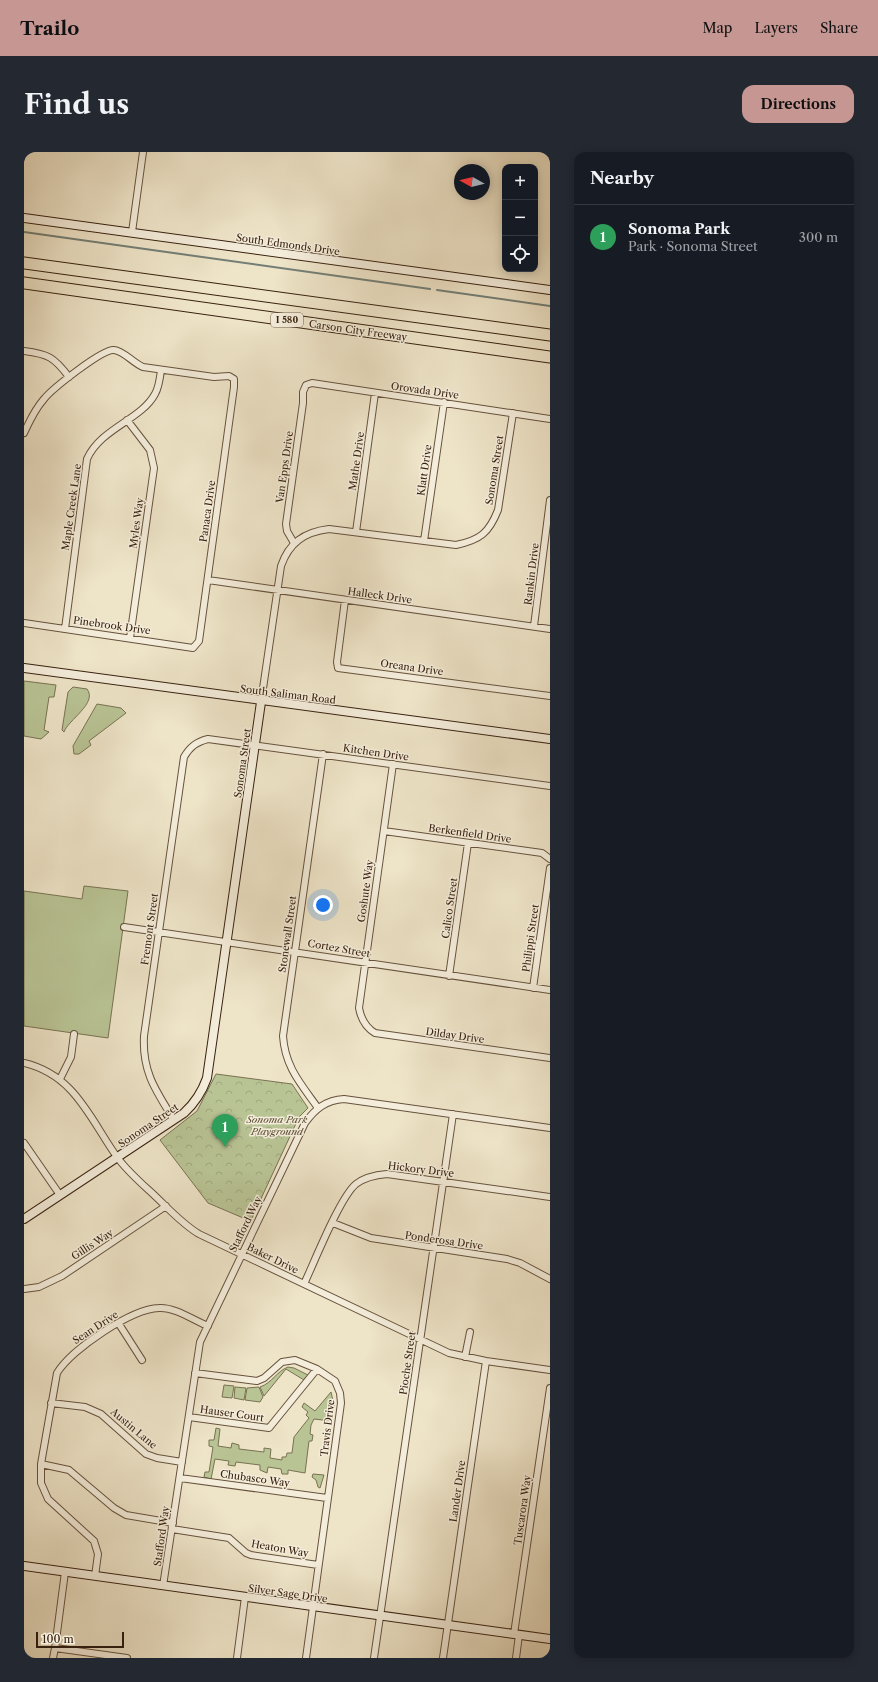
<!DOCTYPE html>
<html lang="en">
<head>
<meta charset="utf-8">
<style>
  body { margin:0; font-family:"Libre Caslon Text",serif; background:#242831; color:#f1f3f6 }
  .controls { position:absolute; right:12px; top:12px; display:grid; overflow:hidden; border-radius:8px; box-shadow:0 2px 10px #0003 }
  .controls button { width:36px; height:36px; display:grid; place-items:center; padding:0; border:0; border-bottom:1px solid #363941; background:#171b24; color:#f1f3f6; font:20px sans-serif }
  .compass { position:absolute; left:430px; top:12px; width:36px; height:36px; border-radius:50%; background:#171b24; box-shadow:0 2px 10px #0003; rotate:278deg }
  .scale { position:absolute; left:12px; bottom:10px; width:88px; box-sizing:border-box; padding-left:4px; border:2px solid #38210f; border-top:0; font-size:11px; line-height:14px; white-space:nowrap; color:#38210f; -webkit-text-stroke:3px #f4eddb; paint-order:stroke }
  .you { position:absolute; left:299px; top:753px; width:14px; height:14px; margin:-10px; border:3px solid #fff; border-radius:50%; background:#1a73e8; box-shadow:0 0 0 6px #1a73e833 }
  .badge { display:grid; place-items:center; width:26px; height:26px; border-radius:50%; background:#c59692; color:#fff; font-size:13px; font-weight:700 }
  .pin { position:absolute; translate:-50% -33px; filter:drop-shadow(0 1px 2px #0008) }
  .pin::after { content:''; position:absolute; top:21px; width:14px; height:12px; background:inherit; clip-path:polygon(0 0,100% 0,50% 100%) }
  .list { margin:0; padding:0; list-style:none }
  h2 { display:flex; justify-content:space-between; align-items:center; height:52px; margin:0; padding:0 16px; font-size:17px }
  h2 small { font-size:13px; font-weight:400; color:#9ea1a6 }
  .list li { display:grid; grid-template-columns:26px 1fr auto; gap:12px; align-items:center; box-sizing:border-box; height:64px; padding:0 16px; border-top:1px solid #363941 }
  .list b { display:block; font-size:15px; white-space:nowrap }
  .list p { margin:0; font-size:13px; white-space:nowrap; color:#9ea1a6 }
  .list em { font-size:13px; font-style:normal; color:#9ea1a6 }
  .icon { flex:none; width:22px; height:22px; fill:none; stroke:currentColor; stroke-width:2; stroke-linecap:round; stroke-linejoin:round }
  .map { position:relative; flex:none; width:526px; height:1506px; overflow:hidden; border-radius:12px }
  header { display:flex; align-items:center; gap:24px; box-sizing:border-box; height:56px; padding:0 20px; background:#c59692; color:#111 }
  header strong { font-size:19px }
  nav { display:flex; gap:22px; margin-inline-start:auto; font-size:14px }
  .intro { display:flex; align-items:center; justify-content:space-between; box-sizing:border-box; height:96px; padding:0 24px }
  h1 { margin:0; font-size:28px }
  .button { padding:10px 18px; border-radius:12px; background:#c59692; color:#111; font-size:14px; font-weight:700 }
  main { display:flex; gap:24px; padding:0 24px }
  aside { flex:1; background:#171b24; border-radius:12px; box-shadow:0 2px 10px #0003 }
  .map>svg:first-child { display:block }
</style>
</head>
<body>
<header>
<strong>Trailo</strong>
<nav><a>Map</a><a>Layers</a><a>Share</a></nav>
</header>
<div class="intro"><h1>Find us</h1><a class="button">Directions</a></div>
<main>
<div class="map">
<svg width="526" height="1506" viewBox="0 0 526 1506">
  <defs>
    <pattern id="park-crowns" width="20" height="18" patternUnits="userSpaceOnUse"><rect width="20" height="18" fill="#b9c495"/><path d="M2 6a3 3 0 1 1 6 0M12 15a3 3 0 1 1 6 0" fill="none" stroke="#a0a87f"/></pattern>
  </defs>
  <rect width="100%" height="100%" fill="#eee4c8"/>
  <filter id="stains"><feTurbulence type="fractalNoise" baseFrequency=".005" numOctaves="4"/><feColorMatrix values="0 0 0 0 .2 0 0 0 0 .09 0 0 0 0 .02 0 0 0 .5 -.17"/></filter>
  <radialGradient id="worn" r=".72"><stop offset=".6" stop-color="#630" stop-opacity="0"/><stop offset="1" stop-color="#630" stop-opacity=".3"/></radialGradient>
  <!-- grass -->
  <path fill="#b9c495" stroke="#787252" d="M0,529L32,533L30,545H25L20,578L25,580L17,587L0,584Z
    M49,535L63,537C74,551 44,568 40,580L38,578L44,540Z
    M73,552L97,556L102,561L65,589L67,593L55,602H50L49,594Z
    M60,734L104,739L84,886L0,874V739L58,747Z
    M264,1215L270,1216L284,1223L280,1228L262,1217L240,1244L236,1235C248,1231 253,1219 264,1215Z
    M200,1233L210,1234L208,1246L198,1245Z
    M211,1235L222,1236L220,1248L210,1246Z
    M235,1235L239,1245L236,1250L221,1248L223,1236Z
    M307,1240L310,1253L307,1269L290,1267L287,1273L286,1282L289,1283L288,1289H285L281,1321L264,1318V1322H258L257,1317L244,1315L243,1321L236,1318V1313L212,1310L211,1314L204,1313L205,1309L191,1307L187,1327L180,1325L181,1320H185L189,1295L185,1294V1288H190L192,1276L196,1277L194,1294L207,1296L208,1291L215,1293V1297L240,1300V1296L247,1297L246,1306L258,1308V1305H262L263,1301H268L270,1285L285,1266L282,1263L284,1260L278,1255L280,1251L291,1259Z
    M289,1322L300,1323L296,1336L294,1335L292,1328L288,1325Z"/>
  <!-- park -->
  <path fill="url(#park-crowns)" stroke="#787252" d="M192,922L268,932L284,956L275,965L228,1066L226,1065L224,1068L184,1051L136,988L173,959Z"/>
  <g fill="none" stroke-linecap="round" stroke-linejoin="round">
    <!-- stream -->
    <path stroke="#737f76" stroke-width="2" d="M0,80L406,137
      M413,138L526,154"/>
    <!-- street casing -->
    <g stroke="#66523d" stroke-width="8">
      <path id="street" d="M108,80L119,0
        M0,199C24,202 30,205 45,225
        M103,268L126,298L130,316L106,486
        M0,281C5,270 12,256 20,247C28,237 78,197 90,198C100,199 109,211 119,215L190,225L205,224L210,227V235L175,489L169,496L0,471
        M332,380L351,241
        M400,389L420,250
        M270,391L263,379L262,372L279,251V240L282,233L288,231L526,267
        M184,428L526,477
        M321,448L313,510L314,516L526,544
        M510,474L526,348
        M41,477L63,307C77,276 117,268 131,242C135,235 136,226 137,218
        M237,550L257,414C265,391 280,380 305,377L432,393C456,388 465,381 474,358L489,261
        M369,612L335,856C337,867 341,875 351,881L526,906
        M360,679L518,701L526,707
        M100,775L526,838
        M425,824L444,691
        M509,836L526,716
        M0,911C51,923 66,967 93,1005C103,1019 117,1031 129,1042C144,1056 158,1072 175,1082L425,1201L462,1209L526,1218
        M36,927L47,905L50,882
        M294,956C277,932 261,915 259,884L299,602
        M150,968C132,939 118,920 120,884L160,605C166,595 172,590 184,587L526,634
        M0,991L36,1043
        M309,1071L347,1086L483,1107L496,1111L526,1127
        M280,1132C290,1111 316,1045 332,1032C341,1025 351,1023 363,1022L526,1045
        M0,1137L15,1135L38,1124L142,1054
        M95,1172L118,1208
        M441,1205L446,1180
        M171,1221L233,1229L240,1226L258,1210L271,1208L293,1217L311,1229L316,1241L317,1251L282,1506
        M27,1251L61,1255L77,1262L122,1302L133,1306L158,1310
        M165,1265L245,1276L293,1217
        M17,1312L45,1318L90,1356L102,1363L149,1371
        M156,1326L303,1346
        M148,1377L205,1386L222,1401L227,1403L294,1413
        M71,1424L74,1402L70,1389L24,1347L17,1331V1312L33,1221C48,1197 107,1157 135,1156C151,1155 169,1168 184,1174
        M139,1434L176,1190L281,971C291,957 302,948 320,947L526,976
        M490,1482L526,1236
        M31,1496L41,1420
        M29,1506L31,1496L103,1506
        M213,1506L221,1445
        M350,1506L429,962
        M419,1506L462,1209
        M492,1506L495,1483"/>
    </g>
    <!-- secondary casing -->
    <g stroke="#38210f" stroke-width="10">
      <path id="secondary" d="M0,66L526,138
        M0,516L526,587
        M0,1067L160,961C171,951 178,940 183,926L237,550
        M0,1414L526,1487"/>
    </g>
    <!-- highway casing -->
    <g stroke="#38210f" stroke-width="13">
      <path id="highway" d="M0,111L526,183
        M0,131L526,205"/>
    </g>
    <!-- street -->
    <use href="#street" stroke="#f4eddb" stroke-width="6"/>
    <!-- secondary -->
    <use href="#secondary" stroke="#f4eddb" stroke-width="8"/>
    <!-- highway -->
    <use href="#highway" stroke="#eee4c8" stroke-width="11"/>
  </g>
  <g text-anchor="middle" stroke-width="3" stroke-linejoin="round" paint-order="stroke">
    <!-- shield labels -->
    <rect fill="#f4eddb" stroke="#705e4c" stroke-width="1" x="247" y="161" width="32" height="14" rx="3"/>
    <g font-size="9" font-weight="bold" fill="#38210f">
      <text x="263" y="171">I 580</text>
    </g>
    <!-- street labels -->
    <g font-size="10" fill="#38210f" stroke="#f4eddb">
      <text transform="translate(264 92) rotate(8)" y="4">South Edmonds Drive</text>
      <text transform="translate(334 178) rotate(8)" y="4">Carson City Freeway</text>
      <text transform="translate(401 238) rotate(8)" y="4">Orovada Drive</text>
      <text transform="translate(332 309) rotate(-82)" y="4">Mathe Drive</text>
      <text transform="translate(260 315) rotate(-82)" y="4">Van Epps Drive</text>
      <text transform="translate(400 318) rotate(-82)" y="4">Klatt Drive</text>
      <text transform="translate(470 318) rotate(-81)" y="4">Sonoma Street</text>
      <text transform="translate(47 355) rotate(-82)" y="4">Maple Creek Lane</text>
      <text transform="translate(183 359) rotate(-82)" y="4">Panaca Drive</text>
      <text transform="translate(112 371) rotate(-82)" y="4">Myles Way</text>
      <text transform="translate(507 422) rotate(-83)" y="4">Rankin Drive</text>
      <text transform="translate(356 443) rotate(8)" y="4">Halleck Drive</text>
      <text transform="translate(88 473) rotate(8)" y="4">Pinebrook Drive</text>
      <text transform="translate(388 515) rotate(8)" y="4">Oreana Drive</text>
      <text transform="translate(264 542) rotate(7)" y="4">South Saliman Road</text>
      <text transform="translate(352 600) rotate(8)" y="4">Kitchen Drive</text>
      <text transform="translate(218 611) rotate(-82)" y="4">Sonoma Street</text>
      <text transform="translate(446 681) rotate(8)" y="4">Berkenfield Drive</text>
      <text transform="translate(341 739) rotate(-82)" y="4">Goshute Way</text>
      <text transform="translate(425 756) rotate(-82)" y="4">Calico Street</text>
      <text transform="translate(125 777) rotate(-82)" y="4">Fremont Street</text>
      <text transform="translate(263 782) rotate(-82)" y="4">Stonewall Street</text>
      <text transform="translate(506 786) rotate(-82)" y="4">Philippi Street</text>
      <text transform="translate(315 796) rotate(10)" y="4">Cortez Street</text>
      <text transform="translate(431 883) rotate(8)" y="4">Dilday Drive</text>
      <text transform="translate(124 973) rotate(-34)" y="4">Sonoma Street</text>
      <text transform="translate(397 1017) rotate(7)" y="4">Hickory Drive</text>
      <text transform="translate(221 1072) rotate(-64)" y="4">Stafford Way</text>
      <text transform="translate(420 1088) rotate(8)" y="4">Ponderosa Drive</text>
      <text transform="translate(68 1092) rotate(-33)" y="4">Gillis Way</text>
      <text transform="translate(249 1106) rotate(26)" y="4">Baker Drive</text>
      <text transform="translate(71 1175) rotate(-33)" y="4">Sean Drive</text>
      <text transform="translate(383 1211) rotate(-82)" y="4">Pioche Street</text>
      <text transform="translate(208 1261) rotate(8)" y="4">Hauser Court</text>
      <text transform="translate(110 1276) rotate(40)" y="4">Austin Lane</text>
      <text transform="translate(303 1276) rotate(-83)" y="4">Travis Drive</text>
      <text transform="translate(231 1326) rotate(8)" y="4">Chubasco Way</text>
      <text transform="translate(433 1339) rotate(-82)" y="4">Lander Drive</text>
      <text transform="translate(498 1358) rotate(-82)" y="4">Tuscarora Way</text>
      <text transform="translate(137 1384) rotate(-82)" y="4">Stafford Way</text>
      <text transform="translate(256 1396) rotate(10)" y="4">Heaton Way</text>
      <text transform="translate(264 1441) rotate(8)" y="4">Silver Sage Drive</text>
    </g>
    <!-- park labels -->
    <g font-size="10" font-style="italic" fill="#5f5237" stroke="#f4eddb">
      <text x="253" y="971">Sonoma Park<tspan x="253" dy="12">Playground</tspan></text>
    </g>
  </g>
  <rect width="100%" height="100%" filter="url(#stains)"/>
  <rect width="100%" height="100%" fill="url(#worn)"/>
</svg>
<div class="controls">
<button>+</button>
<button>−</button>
<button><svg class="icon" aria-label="locate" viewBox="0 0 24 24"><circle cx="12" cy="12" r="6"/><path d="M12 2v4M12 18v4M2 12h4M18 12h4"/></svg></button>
</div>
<svg class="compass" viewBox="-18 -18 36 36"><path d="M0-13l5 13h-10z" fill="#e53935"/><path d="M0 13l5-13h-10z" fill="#9ea1a6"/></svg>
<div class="scale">100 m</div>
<div class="you"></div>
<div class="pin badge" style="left:201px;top:995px;background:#2e9e5b">1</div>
</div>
<aside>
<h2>Nearby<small></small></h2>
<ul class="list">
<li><span class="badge" style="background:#2e9e5b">1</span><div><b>Sonoma Park</b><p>Park · Sonoma Street</p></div><em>300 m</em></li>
</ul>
</aside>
</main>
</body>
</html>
